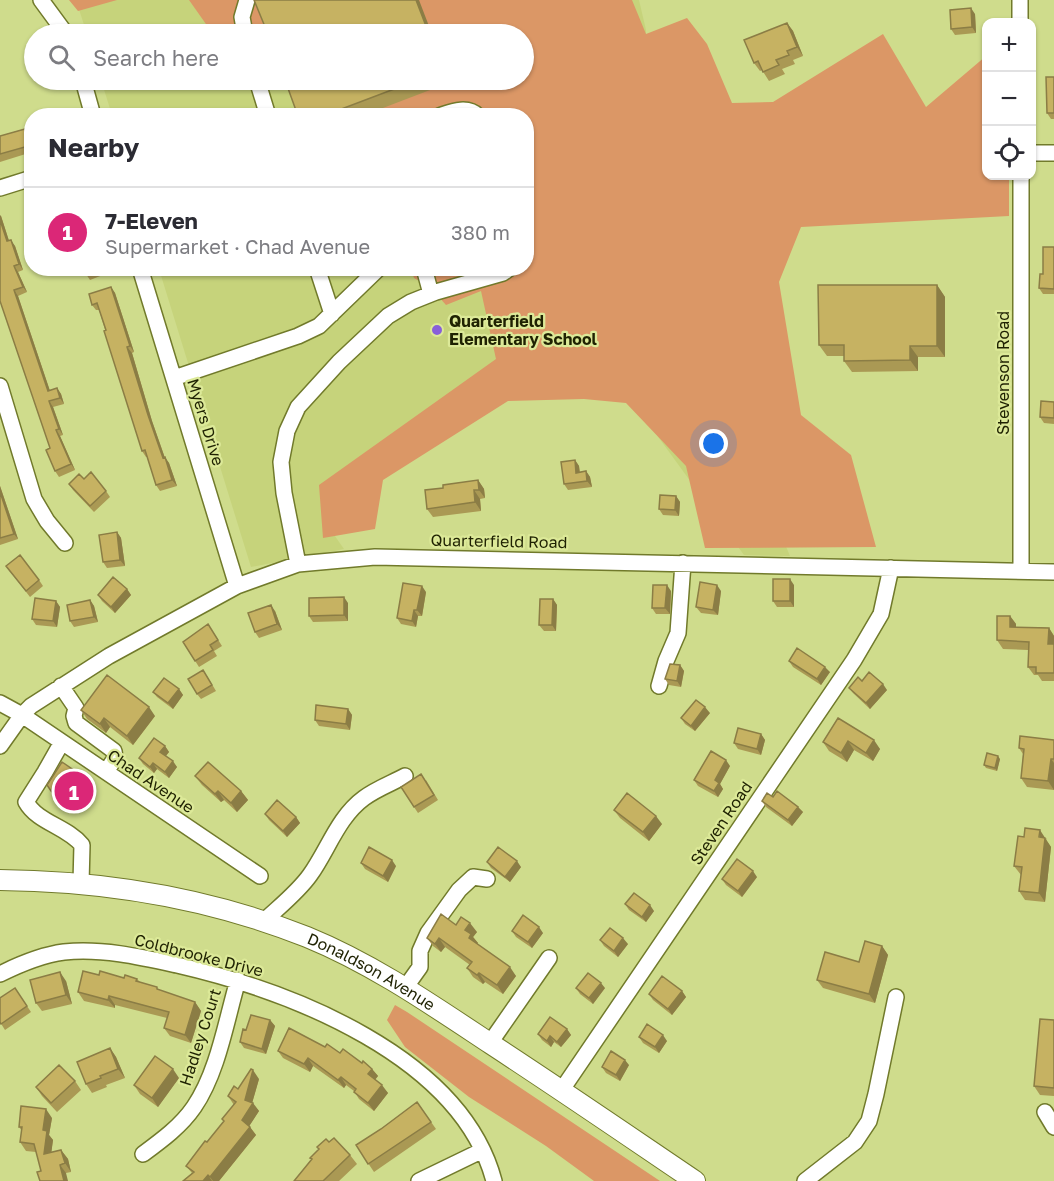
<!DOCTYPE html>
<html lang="en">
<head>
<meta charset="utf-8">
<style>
  body { margin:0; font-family:"Golos Text",sans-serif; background:#f7f7f7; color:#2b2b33 }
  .controls { position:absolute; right:18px; top:18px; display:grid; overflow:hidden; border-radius:12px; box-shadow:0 2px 4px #0004 }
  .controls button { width:54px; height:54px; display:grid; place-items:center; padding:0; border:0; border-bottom:2px solid #e1e1e2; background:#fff; color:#2b2b33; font:30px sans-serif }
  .you { position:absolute; left:714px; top:444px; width:21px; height:21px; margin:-15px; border:4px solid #fff; border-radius:50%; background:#1a73e8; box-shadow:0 0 0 9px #1a73e833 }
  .badge { display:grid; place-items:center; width:39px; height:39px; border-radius:50%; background:#db2777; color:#fff; font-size:20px; font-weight:700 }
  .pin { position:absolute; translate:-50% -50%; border:3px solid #fff; box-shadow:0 2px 6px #0006 }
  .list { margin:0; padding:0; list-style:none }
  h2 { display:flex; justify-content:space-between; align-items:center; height:78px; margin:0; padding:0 24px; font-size:26px }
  h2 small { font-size:20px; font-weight:400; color:#7c7c81 }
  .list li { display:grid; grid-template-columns:39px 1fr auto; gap:18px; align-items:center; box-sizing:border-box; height:90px; padding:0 24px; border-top:2px solid #e1e1e2 }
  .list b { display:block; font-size:22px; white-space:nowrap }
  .list p { margin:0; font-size:20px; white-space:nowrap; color:#7c7c81 }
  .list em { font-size:20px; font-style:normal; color:#7c7c81 }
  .icon { flex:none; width:33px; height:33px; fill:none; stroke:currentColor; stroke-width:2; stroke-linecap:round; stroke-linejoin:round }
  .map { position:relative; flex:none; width:1054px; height:1181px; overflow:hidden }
  .search { position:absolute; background:#fff; box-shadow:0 2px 4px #0004; left:24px; top:24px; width:510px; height:66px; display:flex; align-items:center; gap:15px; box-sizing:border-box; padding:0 21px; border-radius:33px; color:#7c7c81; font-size:22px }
  .panel { position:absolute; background:#fff; box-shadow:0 2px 4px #0004; left:24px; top:108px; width:510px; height:168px; border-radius:24px }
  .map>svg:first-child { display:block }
</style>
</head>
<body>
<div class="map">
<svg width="1054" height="1181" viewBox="0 0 1054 1181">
  <rect width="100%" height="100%" fill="#cfdc8c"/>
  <!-- built -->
  <path fill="#c6d37b" d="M76,0H639L646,30L645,168L676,282L790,556L744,555L619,383L533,379L323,519L344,549L251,567L159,269L526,268V116L112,115L101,80H524V34H87Z"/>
  <!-- green -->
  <path fill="#db9766" d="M69,0H117L78,11Z
    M189,0H632L646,34L687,18L707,44L732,103L773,102L883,34L926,107L986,56V176H1009V216L801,227L779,282L801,415L851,455L876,547L705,548L686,466L626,403L584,399L508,401L383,480L375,529L323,538L319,485L496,359L481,291L446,305L431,288L414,278L411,269L526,268V116L369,115L360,80H524V34H213Z
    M395,1005L407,1012L660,1181H594L546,1146L469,1097L405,1047L387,1020Z"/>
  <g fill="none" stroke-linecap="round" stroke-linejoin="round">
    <!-- minor casing -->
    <g stroke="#717a2b" stroke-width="18">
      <path id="minor" d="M41,0L66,34
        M1020,0V22
        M245,34L242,17L247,0
        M83,80L93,116
        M257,80L268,116
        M439,116C451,112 467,105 478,116
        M1032,153H1054
        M0,188L32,178
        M140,268L237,586
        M317,268L332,314
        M424,268L431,294
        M174,378L298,336L319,326L379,268
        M0,386L34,499L47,521L65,543
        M298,564L284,493L281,462L287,431L298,407L339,362L388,316L411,302L436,292L503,273L510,268
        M1021,571V176
        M61,686L76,708L74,716L76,723L114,751L115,758L106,772
        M659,686L666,661L678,633L683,563
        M0,703L22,715L260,876
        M62,742L45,772L26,802C38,823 66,826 82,845L81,883
        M0,746L22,715L31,706L109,656L237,586L298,564L375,557L1054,572
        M264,921C280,906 298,892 310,875C328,850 338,817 364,798C376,789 392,783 405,776
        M0,974C20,964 41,955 64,952C102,948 141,957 177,965C290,991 461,1056 494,1181
        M405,988L420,967V951L428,933L459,890L473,877L487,879
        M490,1043L549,958
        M561,1091L854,660L881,614L891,568
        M1045,1112L1054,1127
        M143,1154C162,1140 181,1126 194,1107C218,1072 226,1021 238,980
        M419,1181L481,1151
        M805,1181L855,1142L869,1121L876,1094L896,997"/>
    </g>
    <!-- major casing -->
    <g stroke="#717a2b" stroke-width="22">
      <g id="major">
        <path id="s1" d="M0,880C105,881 209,898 307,937C373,964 432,1005 491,1044C560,1089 627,1135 695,1181"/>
      </g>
    </g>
    <!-- minor -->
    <use href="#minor" stroke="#fff" stroke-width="15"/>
    <!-- major -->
    <use href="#major" stroke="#fff" stroke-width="20"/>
  </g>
  <!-- wall -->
  <path fill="#aa9954" d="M975,14L976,33L955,35L951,29Z
    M787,23L793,31L803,56L793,60L795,64L782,69L785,74L769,81L762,70L760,71L754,63Z
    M1054,77V119H1051L1047,113Z
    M285,80H450L451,82L362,116H298Z
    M31,127L32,152L0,162V136Z
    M1,216L9,241L15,246L23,270L18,272L27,292L18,296L50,391L57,388L61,394L64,404L53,407L63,435L60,436L75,470L59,477L55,471L50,448L0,301Z
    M1054,247V294H1043L1039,288L1043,274Z
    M84,268H107L108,273L90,280L86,274Z
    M937,285L945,297V357H918V371L852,372L844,361V356H827L819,345Z
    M111,287L115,293L134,352L132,353L152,421L165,458L169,463L177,486L160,491L156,485L147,457H146L142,451L99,310H96L92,305Z
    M1054,402V424L1044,423L1040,417Z
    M575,460L579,466L580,472L586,471L590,477L592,487L568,490L564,484Z
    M84,479L106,491L110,497L94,512L73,490L69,484Z
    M478,480L484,489L485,498L480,499L481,511L433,517L427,509L443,488Z
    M0,486L18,539L0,545Z
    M676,496L680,502L679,516L663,515L659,509Z
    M117,532L121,538L125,566L107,568L103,562Z
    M6,566L39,580L43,586L30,597Z
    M794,585V607H777L773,601Z
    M127,589L131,595L115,613L102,601L98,595Z
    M671,591L670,614H656L652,608Z
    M721,591L718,615L701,613L696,607Z
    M426,592L422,616H418L416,627L401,624L397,618Z
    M553,599L557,605L556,631H544L539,625Z
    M90,600L94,606L98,622L74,627L70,621Z
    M56,601L60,607L57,627L36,625L32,619Z
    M348,603V621L313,622L309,616Z
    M275,611L282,630L259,638L255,632Z
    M1010,616L1016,624V627L1049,628L1054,636V681H1042L1038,675H1034L1028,667V650L1003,649L997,640Z
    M208,624L222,646L214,651L217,656L199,667L183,642Z
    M789,661L830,672L821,685L793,667Z
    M680,665L684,671L681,687L669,685L665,679Z
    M207,676L216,691L201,699L197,694Z
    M862,681L887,690L870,709L853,693L849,688Z
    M179,689L183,695L173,709L157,697L153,692Z
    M348,709L352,715L350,730L319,726L315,720Z
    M81,710L155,716L133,745L110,727L106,733L87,719Z
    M710,713L695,731L685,724L681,718Z
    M838,718L880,749L873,761L854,750L847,762L829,751L823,742Z
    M761,734L765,740L761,755L738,749L734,743Z
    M1054,740V790L1027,787L1021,778L1023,754L1019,748Z
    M165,746L169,752L166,756L177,767L169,778L157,769L154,773L143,764L139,758Z
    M1000,759L997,771L986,768L984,765Z
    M730,766L720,784L723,789L718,797L698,786L694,780Z
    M195,776L241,791L248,800L237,812L224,800L221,802L202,785Z
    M88,780L94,789L79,811L71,810L57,800L51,791Z
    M426,780L438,800L418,813L414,807Z
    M773,797L798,807L803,812L792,826L766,807L762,801Z
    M614,810L662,824L649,841L620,818Z
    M265,814L296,817L300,823L287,837L269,820Z
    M1047,838L1046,840L1051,847L1045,902L1025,900L1019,891L1021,875L1014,866Z
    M487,862L521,867L510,882L491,868Z
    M361,863L396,866L388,882L365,869Z
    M757,877L742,897L726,885L722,879Z
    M625,904L654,911L646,922L629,910Z
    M456,925L477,932L473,937L478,943L477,944L516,976L503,994L485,982L483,984L473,977L467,968L470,965L445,947L441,952L433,946L427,938Z
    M512,931L543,933L532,948L516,937Z
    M600,940L628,944L618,957L604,946Z
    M882,946L888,955L875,1003L823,988L817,980L859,962Z
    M99,975L137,979L140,982L159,990L195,1002L201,1011L191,1043L170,1036L164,1028L167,1018L115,1005V1008L84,1001L78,992Z
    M66,981L72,1004L42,1011L36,1003Z
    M15,988L31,1012L5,1030L0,1022Z
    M576,988H605L593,1004L580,994Z
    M682,991L686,997L672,1015L653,1000L649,994Z
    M270,1020L275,1026L266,1054L244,1048L240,1042L246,1030Z
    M1054,1020V1096L1040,1095L1034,1086Z
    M567,1029L571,1035L561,1047L554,1042L551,1047L542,1040L538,1034Z
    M639,1037L667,1041L659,1053L643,1043Z
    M325,1047L372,1069L378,1076L375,1080L388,1093L374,1111L359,1099L354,1091L346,1085L344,1088L313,1066L310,1072L283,1058L278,1051Z
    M110,1048L116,1057L125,1078L106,1085L107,1087L92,1093L86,1084Z
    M629,1065L620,1081L606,1073L602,1067Z
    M179,1078L158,1107L140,1094L134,1085Z
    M259,1079L252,1103L259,1111L249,1126L256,1135L219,1181H183L192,1173L186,1166L224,1122L222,1119L234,1105L228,1096L238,1089Z
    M75,1081L81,1090L57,1112L42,1096L36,1087Z
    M417,1102L436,1129L374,1172L356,1145L381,1129Z
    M52,1118L49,1135L53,1140L51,1153L61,1150L68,1159L71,1172L66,1173L41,1171L36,1152L26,1151L20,1142L22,1131L19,1127Z
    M329,1142L350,1155L357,1164L339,1181H294L319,1150L317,1147Z"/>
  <!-- shaded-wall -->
  <path fill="#8b7d45" d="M416,0H419L432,34H429Z
    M971,8L975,14L976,33L972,27Z
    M787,23L793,31L803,56L797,47Z
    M0,215L1,216L11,247L7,241L0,220Z
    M11,240L15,246L23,270L19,264Z
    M14,266L18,272L27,292L23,287Z
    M937,285L945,297V357L937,346Z
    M111,287L115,293L134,352L130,346Z
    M14,290L18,296L52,397L48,391Z
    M910,346L918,357V371L910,360Z
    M127,347L132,353L152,421L167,464L163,458L148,415Z
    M57,388L61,394L64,404L60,398Z
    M49,401L53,407L63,435L59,429Z
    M56,430L60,436L75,470L71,464Z
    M165,457L169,463L177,486L172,480Z
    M575,460L579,466L580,479L576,473Z
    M586,471L590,477L592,487L587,481Z
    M478,480L484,489L485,498L479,490Z
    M0,486L18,539L14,534L0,492Z
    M474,490L480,499L481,511L475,502Z
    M676,496L680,502L679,516L675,510Z
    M117,532L121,538L125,566L120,560Z
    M790,579L794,585V607L790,601Z
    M667,585L671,591L670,614L665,608Z
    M717,585L721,591L718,615L713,610Z
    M422,586L426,592L422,616L417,610Z
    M127,589L131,595L115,613L111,607Z
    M344,597L348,603V621L344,615Z
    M553,599L557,605L556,631L552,625Z
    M90,600L94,606L98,622L94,617Z
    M56,601L60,607L57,627L53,621Z
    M271,605L275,611L282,630L277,624Z
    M414,610L418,616L416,627L412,621Z
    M1010,616L1016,624V635L1010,627Z
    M1049,628L1054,636V652L1048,644Z
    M680,665L684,671L681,687L677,681Z
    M825,667L830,672L821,685L817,679Z
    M883,684L887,690L870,709L866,703Z
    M179,689L183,695L173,709L168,703Z
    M149,707L155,716L133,745L127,736Z
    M705,707L710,713L695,731L691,726Z
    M348,709L352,715L350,730L346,724Z
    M104,718L110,727L106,733L100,724Z
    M761,734L765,740L761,755L757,749Z
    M874,740L880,749L873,761L866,753Z
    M848,741L854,750L847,762L841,753Z
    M165,746L169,752L164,758L160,752Z
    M998,756L1000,759L997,771L995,768Z
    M1051,759L1054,763V790L1048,781Z
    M726,760L730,766L720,784L723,789L718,797L714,791L715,780Z
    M173,761L177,767L169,778L165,772Z
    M153,763L157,769L154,773L150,767Z
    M88,780L94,789L79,811L73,802Z
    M218,791L224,800L221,802L215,794Z
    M241,791L248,800L237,812L231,803Z
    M798,807L803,812L792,826L788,820Z
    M656,816L662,824L649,841L643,832Z
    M296,817L300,823L287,837L283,831Z
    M1040,830L1051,847L1045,902L1039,893Z
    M392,860L396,866L388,882L383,876Z
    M517,861L521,867L510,882L505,877Z
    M753,871L757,877L742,897L738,891Z
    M650,905L654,911L646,922L642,917Z
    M470,923L477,932L473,937L478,943L475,947L469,938L465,930Z
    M539,927L543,933L532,948L528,942Z
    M439,938L445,947L441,952L435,944Z
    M623,938L628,944L618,957L614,951Z
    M882,946L888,955L875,1003L869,994Z
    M510,967L516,976L503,994L497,985Z
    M60,972L66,981L72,1004L66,995Z
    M479,973L485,982L483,984L477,975Z
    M601,983L605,988L593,1004L589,998Z
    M682,991L686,997L672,1015L668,1009Z
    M109,996L115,1005V1008L108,1000Z
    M195,1002L201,1011L191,1043L185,1035Z
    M270,1020L275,1026L266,1054L262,1049Z
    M567,1029L571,1035L561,1047L557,1042Z
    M663,1035L667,1041L659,1053L655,1047Z
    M550,1036L554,1042L551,1047L547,1041Z
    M110,1048L116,1057L125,1078L118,1069Z
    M308,1058L313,1066L310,1072L304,1064Z
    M625,1060L629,1065L620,1081L616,1075Z
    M173,1069L179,1078L158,1107L152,1098Z
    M372,1069L378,1076L373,1082L368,1074Z
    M253,1070L259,1079L251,1107L253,1103L259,1111L248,1128L242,1120L245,1100Z
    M341,1077L346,1085L344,1088L338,1080Z
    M382,1085L388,1093L374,1111L368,1103Z
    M46,1109L52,1118L49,1135L53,1140L50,1163L44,1154L43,1130Z
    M250,1127L256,1135L219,1181H213L210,1177Z
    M61,1150L68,1159L71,1172L65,1163Z
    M60,1165L66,1173L68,1181H64Z
    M208,1175L212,1181H203Z"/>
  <!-- building -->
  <path fill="#c6b262" stroke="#8b7d45" stroke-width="1.5" d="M254,0H416L429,34H268Z
    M971,8L972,27L951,29L950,10Z
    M787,23L797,47L787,51L789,55L776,60L779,65L763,72L758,61L754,63L744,40Z
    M1046,77H1054V113H1047Z
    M285,80H418L323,116H298Z
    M32,127V145L0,154V136Z
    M0,220L7,241L11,240L19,264L14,266L23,287L14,290L48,391L57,388L60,398L49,401L59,429L56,430L71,464L55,471L46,450L50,448L0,301Z
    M1043,247H1054V289L1039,288L1040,274H1043Z
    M84,268H101L86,274Z
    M818,285H937V346H910V360L844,361V345H819Z
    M111,287L130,346L127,347L148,415L163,458L165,457L172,480L156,485L145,450L142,451L104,331L106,330L97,303L92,305L89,294Z
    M1041,401L1054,402V418L1040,417Z
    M575,460L576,473L586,471L587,481L564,484L561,462Z
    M91,472L106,491L90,506L69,484L79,474L84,479Z
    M478,480L479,490H474L475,502L427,509L425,490L443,488V485Z
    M0,492L14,534L0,538Z
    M660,495L676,496L675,510L659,509Z
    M117,532L120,560L103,562L99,535Z
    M20,555L39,580L26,591L6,566Z
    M113,577L127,589L111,607L98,595Z
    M773,579H790V601H773Z
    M700,582L717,585L713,610L696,607Z
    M403,583L422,586L417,610H414L412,621L397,618Z
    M653,585H667L665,608H652Z
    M344,597V615L309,616V598Z
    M35,598L56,601L53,621L32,619Z
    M540,599H553L552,625H539Z
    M90,600L94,617L70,621L67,605Z
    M271,605L277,624L255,632L248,613Z
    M997,616H1010V627L1049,628L1048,644H1054V673H1036V667H1028L1029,642L997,640Z
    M208,624L218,640L210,645L213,650L195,661L183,642Z
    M797,648L825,667L817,679L789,661Z
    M670,664L680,665L677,681L665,679Z
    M203,670L212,685L197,694L188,679Z
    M869,672L883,684L866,703L849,688L858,677L862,681Z
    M107,675L149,707L127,736L104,718L100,724L81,710Z
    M164,678L179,689L168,703L153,692Z
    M696,700L705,707L691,726L681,718Z
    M316,705L348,709L346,724L315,720Z
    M838,718L874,740L866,753L848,741L841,753L823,742Z
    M738,728L761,734L757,749L734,743Z
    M1020,736L1054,740V759H1051L1048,781L1021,778L1024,749L1019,748Z
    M154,738L165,746L160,752L173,761L165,772L153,763L150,767L139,758Z
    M711,751L726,760L715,780L719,783L714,791L694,780Z
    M987,753L998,756L995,768L984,765Z
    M62,762L88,780L73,802H65L51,791L47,785Z
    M208,762L241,791L231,803L218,791L215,794L195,776Z
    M421,774L434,795L414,807L401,787Z
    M777,791L798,807L788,820L762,801L767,793L773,797Z
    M627,793L656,816L643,832L614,810Z
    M277,800L296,817L283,831L265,814Z
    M1025,828L1040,830L1039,837L1045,838L1039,893L1019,891L1022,867L1014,866L1018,836L1024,837Z
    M369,847L392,860L383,876L361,863Z
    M498,847L517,861L505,877L487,862Z
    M737,859L753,871L738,891L722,879Z
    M634,893L650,905L642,917L625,904Z
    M441,914L456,925L461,917L470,923L465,930L471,934L469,938L510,967L497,985L479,973L477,975L467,968L472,962L439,938L435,944L427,938Z
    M523,915L539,927L528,942L512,931Z
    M610,928L623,938L614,951L600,940Z
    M865,941L882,946L869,994L817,980L825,952L859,962Z
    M83,971L99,975L100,971L124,978L125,975L137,979L136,981L157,987V989L195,1002L185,1035L164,1028L169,1012L109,996L108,1000L78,992Z
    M60,972L66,995L36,1003L30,980Z
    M588,973L601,983L589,998L576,988Z
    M662,976L682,991L668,1009L649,994Z
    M15,988L27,1006L1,1024L0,1022V998Z
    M251,1015L270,1020L262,1049L240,1042L243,1029L246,1030Z
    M550,1017L567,1029L557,1042L550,1036L547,1041L538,1034Z
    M1040,1019L1054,1020V1088L1034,1086Z
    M647,1024L663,1035L655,1047L639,1037Z
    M289,1028L325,1047L327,1044L340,1053L343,1049L362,1063L363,1061L372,1069L368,1074L382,1085L368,1103L354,1092L356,1089L341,1077L338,1080L308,1058L304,1064L278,1051Z
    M110,1048L118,1069L100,1076L101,1078L86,1084L77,1062Z
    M611,1051L625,1060L616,1075L602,1067Z
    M155,1056L173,1069L152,1098L134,1085Z
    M59,1065L75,1081L51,1103L36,1087Z
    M251,1069L253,1070L245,1100L253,1103L242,1120L250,1127L210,1177L208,1175L203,1181H183L194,1172L186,1166L205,1141L207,1142L224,1121L222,1119L236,1102L228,1096L234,1086L238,1089Z
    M417,1102L431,1122L368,1164L356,1145L381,1129Z
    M21,1106L46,1109L43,1130L47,1131L44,1154L61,1150L65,1163L60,1165L64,1181H40L37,1172L41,1171L34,1144L20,1142L22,1127H19Z
    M334,1138L350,1155L323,1181H294L312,1159L310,1158L319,1149L317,1147L326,1139L329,1142Z"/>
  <!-- markers -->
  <circle fill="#885fd9" stroke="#dce998" stroke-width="2" cx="437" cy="330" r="6"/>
  <g text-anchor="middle" stroke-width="4.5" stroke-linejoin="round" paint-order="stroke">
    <!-- poi labels -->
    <g font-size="16" font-weight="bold" fill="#1f2202" stroke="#dce998" text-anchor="start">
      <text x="449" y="327">Quarterfield<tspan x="449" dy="18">Elementary School</tspan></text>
    </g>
    <!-- street labels -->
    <g font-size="16" fill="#1f2202" stroke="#dce998">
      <text transform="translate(1003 373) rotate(-90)" y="6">Stevenson Road</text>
      <text transform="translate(206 422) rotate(73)" y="6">Myers Drive</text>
      <text transform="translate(499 541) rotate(1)" y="6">Quarterfield Road</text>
      <text transform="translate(151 781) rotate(34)" y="6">Chad Avenue</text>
      <text transform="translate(721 823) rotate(-56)" y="6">Steven Road</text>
      <text transform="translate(199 955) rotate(14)" y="6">Coldbrooke Drive</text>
      <text dy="6" stroke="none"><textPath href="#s1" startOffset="387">Donaldson Avenue</textPath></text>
      <text transform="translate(200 1037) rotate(-72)" y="6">Hadley Court</text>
    </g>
  </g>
</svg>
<div class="controls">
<button>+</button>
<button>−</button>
<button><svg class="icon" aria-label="locate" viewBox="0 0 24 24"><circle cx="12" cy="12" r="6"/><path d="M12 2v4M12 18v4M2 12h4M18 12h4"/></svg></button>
</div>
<div class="you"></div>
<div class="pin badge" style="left:74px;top:791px">1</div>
<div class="search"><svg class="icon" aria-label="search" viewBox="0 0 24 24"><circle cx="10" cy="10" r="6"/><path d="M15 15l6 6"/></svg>Search here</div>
<section class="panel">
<h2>Nearby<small></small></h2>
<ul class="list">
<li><span class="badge">1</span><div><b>7-Eleven</b><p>Supermarket · Chad Avenue</p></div><em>380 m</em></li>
</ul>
</section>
</div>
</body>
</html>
